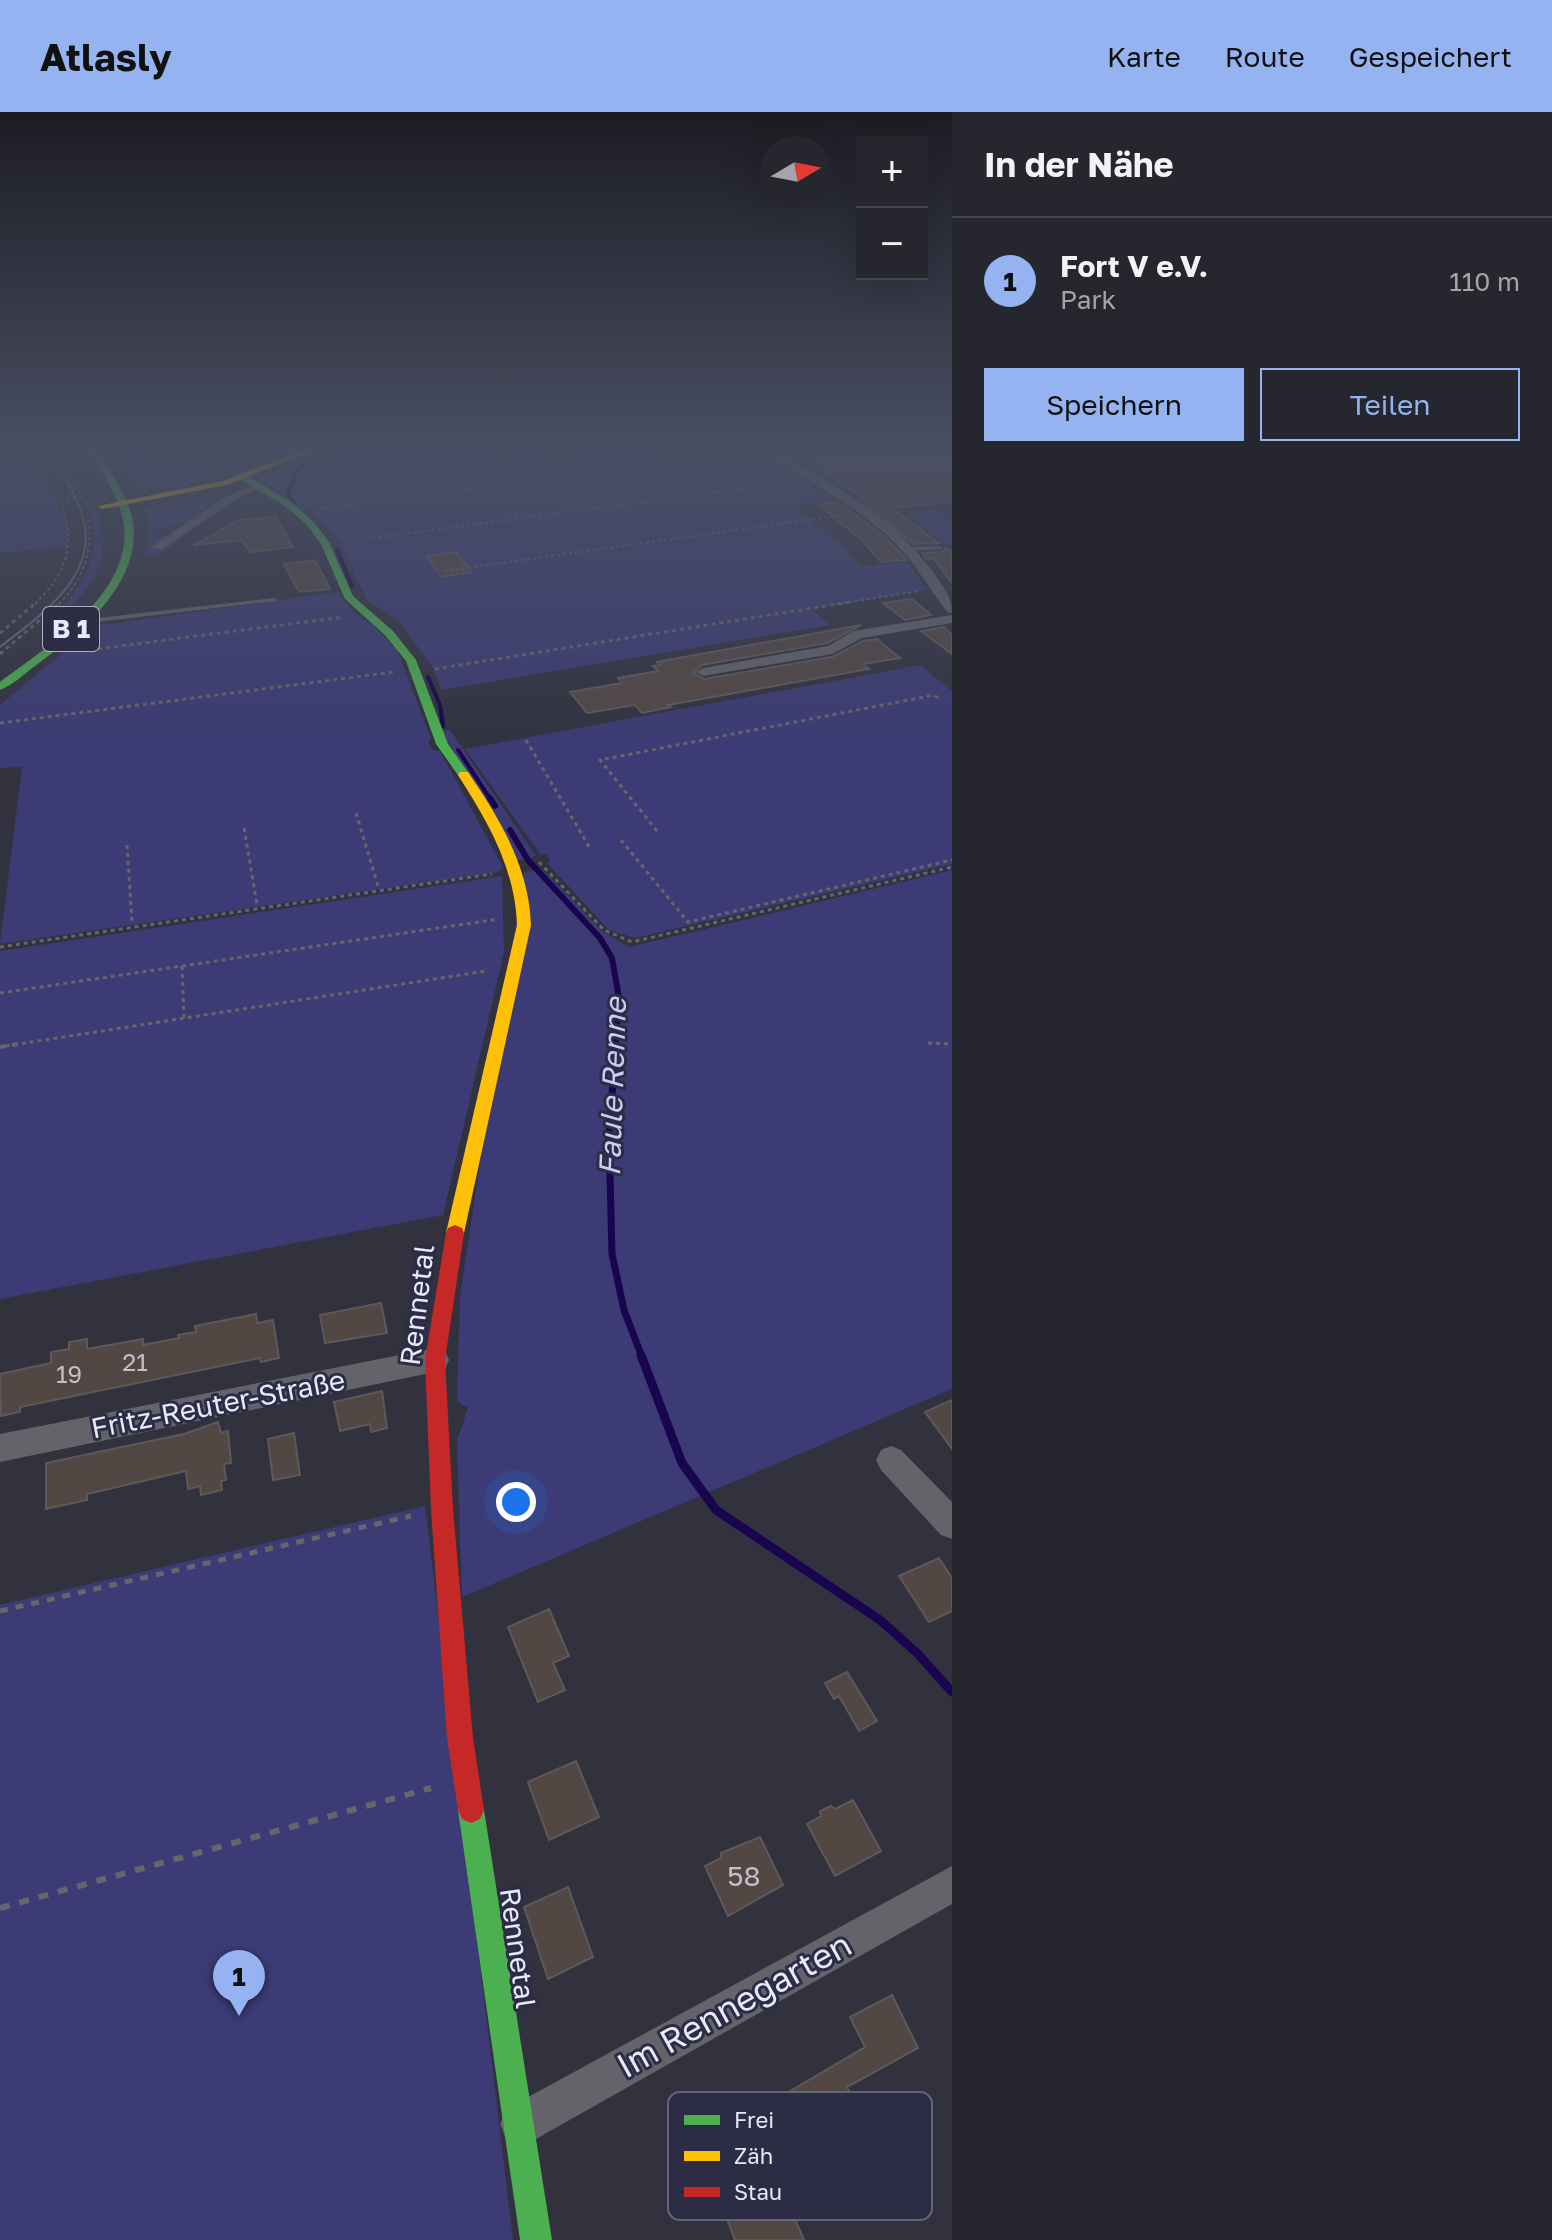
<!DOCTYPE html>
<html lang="de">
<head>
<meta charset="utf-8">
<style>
  body { margin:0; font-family:"Golos Text",sans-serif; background:#32323b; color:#f1f3f6 }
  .controls { position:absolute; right:24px; top:24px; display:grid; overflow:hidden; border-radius:0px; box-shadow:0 8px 32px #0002 }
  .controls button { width:72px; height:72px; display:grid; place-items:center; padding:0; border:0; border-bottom:2px solid #42434b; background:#26262f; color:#f1f3f6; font:40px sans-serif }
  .compass { position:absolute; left:760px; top:24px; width:72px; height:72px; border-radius:50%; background:#26262f; box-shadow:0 8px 32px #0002; rotate:80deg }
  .you { position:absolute; left:516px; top:1390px; width:28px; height:28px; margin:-20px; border:6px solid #fff; border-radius:50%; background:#1a73e8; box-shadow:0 0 0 12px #1a73e833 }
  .badge { display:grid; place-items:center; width:52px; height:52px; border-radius:50%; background:#95b2f1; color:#111; font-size:26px; font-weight:700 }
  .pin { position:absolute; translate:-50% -66px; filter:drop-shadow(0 2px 4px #0008) }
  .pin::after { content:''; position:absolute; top:42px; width:28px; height:24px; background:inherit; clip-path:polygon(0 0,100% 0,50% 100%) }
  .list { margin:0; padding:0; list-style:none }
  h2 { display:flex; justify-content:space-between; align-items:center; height:104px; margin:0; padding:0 32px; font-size:34px }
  h2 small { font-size:26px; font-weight:400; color:#a4a5aa }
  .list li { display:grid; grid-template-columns:52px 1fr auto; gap:24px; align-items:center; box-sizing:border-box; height:128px; padding:0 32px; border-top:2px solid #42434b }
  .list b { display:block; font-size:30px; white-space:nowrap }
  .list p { margin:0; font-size:26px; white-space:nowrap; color:#a4a5aa }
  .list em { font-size:26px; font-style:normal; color:#a4a5aa }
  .actions { display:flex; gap:16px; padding:24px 32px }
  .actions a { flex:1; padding:18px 0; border:2px solid #95b2f1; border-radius:0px; text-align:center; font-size:28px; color:#95b2f1 }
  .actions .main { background:#95b2f1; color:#111 }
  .map { position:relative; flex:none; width:952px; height:2128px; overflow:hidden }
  header { display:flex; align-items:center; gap:48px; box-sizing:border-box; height:112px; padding:0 40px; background:#95b2f1; color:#111 }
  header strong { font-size:38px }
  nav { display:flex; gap:44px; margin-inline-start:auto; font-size:28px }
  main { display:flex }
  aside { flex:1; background:#26262f }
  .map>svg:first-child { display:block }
</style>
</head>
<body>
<header>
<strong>Atlasly</strong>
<nav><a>Karte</a><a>Route</a><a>Gespeichert</a></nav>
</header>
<main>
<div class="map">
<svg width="952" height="2128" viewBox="0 0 952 2128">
  <rect width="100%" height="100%" fill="#32323f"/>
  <!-- built -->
  <path fill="#32344f" d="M147,336H279L282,345L221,366Z"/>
  <!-- green -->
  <path fill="#3c3b75" d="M114,336H147L221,366L142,381Z
    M332,336H752L835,387L788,394L840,430L860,455L907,450L927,478L811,497L830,513L441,578L433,556L398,508L367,488L340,430L305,393L307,397L299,398L260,366Z
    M17,356L42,358L69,415L68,434L0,441V358Z
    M194,384L215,389L187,411L164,415L154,421L165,424L153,435L187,422L159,442L146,444L151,419L144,397Z
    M91,385C112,433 106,456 72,495L61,496C91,462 106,430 84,387Z
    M937,398L952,411V433H946L905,402Z
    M337,480L356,503L373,513L397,538L431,627L428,631L433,638L440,639L503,755L499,760L0,832L22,655L0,656V593L95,514Z
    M920,553L952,579V752L635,826L609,818L547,751L550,749L547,743L540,742L465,637Z
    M450,618L536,744L517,748L441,619Z
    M542,757L603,820L630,835L952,758V1277L462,1485L457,1329L468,1296L457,1289L460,1185L524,760Z
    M502,764L504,840L443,1103L0,1187V839Z
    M425,1394L513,2128H0V1493Z"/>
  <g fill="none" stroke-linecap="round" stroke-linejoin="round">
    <!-- stream-far3 -->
    <path stroke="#19044e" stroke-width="4" d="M294,391L288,382L295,362L310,346
      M337,438L352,474
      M428,565L440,593L443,614
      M458,638L491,688"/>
    <!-- stream-far2 -->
    <path stroke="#19044e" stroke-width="6" d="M490,686L495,694
      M510,718L528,748L600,826L612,846L619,886L615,934"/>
    <!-- stream-far1 -->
    <path stroke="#19044e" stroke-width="7" d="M616,932L609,1022L612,1142L624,1198L642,1245"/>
    <!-- stream -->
    <path stroke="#19044e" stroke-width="9" d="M641,1243L682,1351L716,1398L880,1508L918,1542L952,1580"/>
  </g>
  <!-- building -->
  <path fill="#534744" stroke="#5d595b" stroke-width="2" d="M880,336H913L922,341L952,336V390L891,396L939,431L913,432L859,386H863L809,347Z
    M837,389L885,425L907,448L881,450L862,428L821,395L825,394L822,392Z
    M276,405L293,435L251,440L241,428L194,433L239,408Z
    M946,436L952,440V471L933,446L926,447L922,441L942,440Z
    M456,440L472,460L441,465L427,444Z
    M315,448L330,477L299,480L284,452Z
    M912,487L931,503L905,508L883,491Z
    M861,513L827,531L702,553L693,561L704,567L832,545L863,529L877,527L900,546L863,552L869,557L668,593L671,595L642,601L635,593L587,601L570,580L622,571L618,566L658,559L653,554L660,553L657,550Z
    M944,515L952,523V542L921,519Z
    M381,1191L387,1221L325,1231L320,1203Z
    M256,1202L257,1211L273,1208L279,1246L261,1250L260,1246L20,1295V1300L1,1304L0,1262L51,1251V1240L69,1237V1230L87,1227V1237L143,1227V1233L179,1226L178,1223L196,1220L195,1214Z
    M382,1279L387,1316L371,1320L370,1312L340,1319L334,1290Z
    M952,1288V1337L925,1300Z
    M218,1310L221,1321L228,1319L231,1351L224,1352L226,1368L221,1369L222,1378L201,1383L200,1374L188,1377L186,1359L87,1382V1388L46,1397V1351L184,1322Z
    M294,1321L300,1363L273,1368L268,1327Z
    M939,1446L952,1466V1499L929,1510L899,1464Z
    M549,1497L569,1544L553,1551L565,1578L538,1590L508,1515Z
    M847,1560L877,1609L859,1619L839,1584L834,1587L825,1571Z
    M576,1649L599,1705L549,1728L528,1670Z
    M853,1688L881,1739L835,1764L807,1712L821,1704L820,1699L831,1694L835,1697Z
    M760,1725L783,1773L728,1804L705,1754L721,1746V1741Z
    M568,1775L593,1845L548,1867L524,1795Z
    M892,1883L918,1936L847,1975L865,2010L809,2045L782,1984L865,1935L850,1905Z
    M769,2054L789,2102L792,2100L804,2128H735L718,2084Z"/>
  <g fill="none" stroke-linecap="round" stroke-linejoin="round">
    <!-- path-far4 -->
    <path stroke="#65656b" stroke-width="2" stroke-dasharray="3 3" stroke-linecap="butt" d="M57,336L84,391
      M546,336L578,363
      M659,340L694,336
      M30,355L65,353
      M0,357L21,355
      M320,396L752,342
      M372,426L794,370
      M444,459L843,403
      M35,492C69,458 75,434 61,388L83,384
      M59,492C84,466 93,440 88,404
      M837,492L920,479"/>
    <!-- path-far3 -->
    <path stroke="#65656b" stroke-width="3" stroke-dasharray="4 4" stroke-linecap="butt" d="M0,521L37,490
      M82,539L343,505
      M0,542L61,490
      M435,557L850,490
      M0,611L394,560
      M526,628L590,736
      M356,701L378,774
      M244,716L257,792
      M657,719L600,648L934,583L938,586
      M621,728L688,810L952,748
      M127,733L132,810
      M539,750L604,818L632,830L952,755
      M0,835L492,762
      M182,854L184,906
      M0,881L499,807
      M928,931L952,932
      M6,934L486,859"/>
    <!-- path-far2 -->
    <path stroke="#65656b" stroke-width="4" stroke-dasharray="6 6" stroke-linecap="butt" d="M0,935L18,932"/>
    <!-- path-far1 -->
    <path stroke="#65656b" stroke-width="5" stroke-dasharray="8 8" stroke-linecap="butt" d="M0,1499L411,1404"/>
    <!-- path -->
    <path stroke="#65656b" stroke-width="6" stroke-dasharray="10 10" stroke-linecap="butt" d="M0,1796L431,1676"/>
    <!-- lane -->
    <path fill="#636369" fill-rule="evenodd" d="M19,336H25L28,345H24Z
      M940,434L943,436L942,437L909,439L906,437L909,435Z
      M274,486L277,488L276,489L80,512L77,510L80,508Z"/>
    <!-- street -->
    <path fill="#636369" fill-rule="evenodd" d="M758,336L777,339L829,336L785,345C842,377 897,409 935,463C944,476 952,485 952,501L947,500L909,446L887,423L853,396Z
      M254,372L264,374L235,388L161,438L151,435L227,384Z
      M952,503V511L862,526L832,542L703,564L696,560L703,556L828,534L853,519Z
      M435,1236L445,1239L449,1248L445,1257L435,1260L0,1350V1322Z
      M891,1334L901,1338L952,1390V1427L941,1423L881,1358L876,1348L881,1338Z
      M952,1754V1792L536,2027L521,2033L506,2027L500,2012L506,1997Z"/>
    <!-- fast -->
    <path fill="#4caf50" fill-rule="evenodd" d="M88,336H96C111,361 133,389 134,420C134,479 78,522 35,554C24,562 13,573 0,578V570C48,534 137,479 123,408C118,382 101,359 88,336Z
      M240,363H246L291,390L313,409L329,430L353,484L393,519L416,548L448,632L470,663L468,666H460L436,632L406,549L385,523L345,487L321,432L307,413L285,394L240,367Z
      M471,1685L480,1689L484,1698L552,2128H520L458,1698L462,1689Z"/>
    <!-- slow -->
    <path fill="#ffc107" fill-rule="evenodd" d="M309,336H321L227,373L102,397L98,394L222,369Z
      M460,660H468C500,707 529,755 531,813L464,1121L462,1126H448L446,1121L517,813C515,756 488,710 458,663Z"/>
    <!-- jam -->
    <path fill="#c62828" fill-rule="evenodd" d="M455,1113L462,1116L464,1121L445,1248L453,1397L473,1626L484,1698L480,1707L471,1711L462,1707L458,1698L447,1626L431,1397L425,1248L446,1121L448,1116Z"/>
    <!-- tram -->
    <path stroke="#6a6a71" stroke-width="2" d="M0,535C37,506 93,469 85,415C80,387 62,361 50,336"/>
  </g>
  <!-- sky -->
  <linearGradient id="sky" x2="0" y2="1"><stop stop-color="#1c1c23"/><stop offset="0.53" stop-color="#494f63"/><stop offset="1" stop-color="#494f63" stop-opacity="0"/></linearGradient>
  <rect width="952" height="634" fill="url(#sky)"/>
  <g text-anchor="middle" stroke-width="6" stroke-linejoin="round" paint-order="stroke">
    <!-- number labels -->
    <g font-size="24" fill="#c2c0cb">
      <text x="135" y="1259">21</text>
      <text x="69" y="1271">19</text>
    </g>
    <!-- shield labels -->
    <rect fill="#2c2d45" stroke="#afb0c2" stroke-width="2" x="43" y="495" width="56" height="44" rx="6"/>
    <g font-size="26" font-weight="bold" fill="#e7e8f8">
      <text x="71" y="526">B 1</text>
    </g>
    <!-- street labels -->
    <g font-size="28" fill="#e7e8f8" stroke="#2c2d45">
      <text transform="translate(417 1193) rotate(-83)" y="10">Rennetal</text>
      <text transform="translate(218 1292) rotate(-11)" y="10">Fritz-Reuter-Straße</text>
      <text transform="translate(518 1836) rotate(82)" y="10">Rennetal</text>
    </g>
    <!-- near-number labels -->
    <g font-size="28" fill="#c2c0cb">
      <text x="744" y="1774">58</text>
    </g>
    <!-- water labels -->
    <g font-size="30" font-style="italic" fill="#c8ccf9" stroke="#2c2d45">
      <text transform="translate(613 975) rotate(-88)" y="10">Faule Renne</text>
    </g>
    <!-- near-street labels -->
    <g font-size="34" fill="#e7e8f8" stroke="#2c2d45">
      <text transform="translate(734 1893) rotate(-29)" y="12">Im Rennegarten</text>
    </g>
  </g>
  <!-- legend -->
  <rect x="668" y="1980" width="264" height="128" rx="12" fill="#2c2d45" stroke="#64657b" stroke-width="2"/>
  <rect x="684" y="2003" width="36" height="10" fill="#4caf50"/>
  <rect x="684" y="2039" width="36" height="10" fill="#ffc107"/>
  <rect x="684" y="2075" width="36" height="10" fill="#c62828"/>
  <g font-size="22" fill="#e7e8f8">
    <text x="734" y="2016">Frei</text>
    <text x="734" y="2052">Zäh</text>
    <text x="734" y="2088">Stau</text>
  </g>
</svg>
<div class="controls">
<button>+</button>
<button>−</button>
</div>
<svg class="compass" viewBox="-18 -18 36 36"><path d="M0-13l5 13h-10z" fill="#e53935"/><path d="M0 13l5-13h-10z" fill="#a4a5aa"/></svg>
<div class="you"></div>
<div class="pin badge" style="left:239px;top:1904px">1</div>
</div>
<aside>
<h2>In der Nähe<small></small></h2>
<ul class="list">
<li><span class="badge">1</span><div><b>Fort V e.V.</b><p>Park</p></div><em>110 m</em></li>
</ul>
<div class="actions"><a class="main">Speichern</a><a>Teilen</a></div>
</aside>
</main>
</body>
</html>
